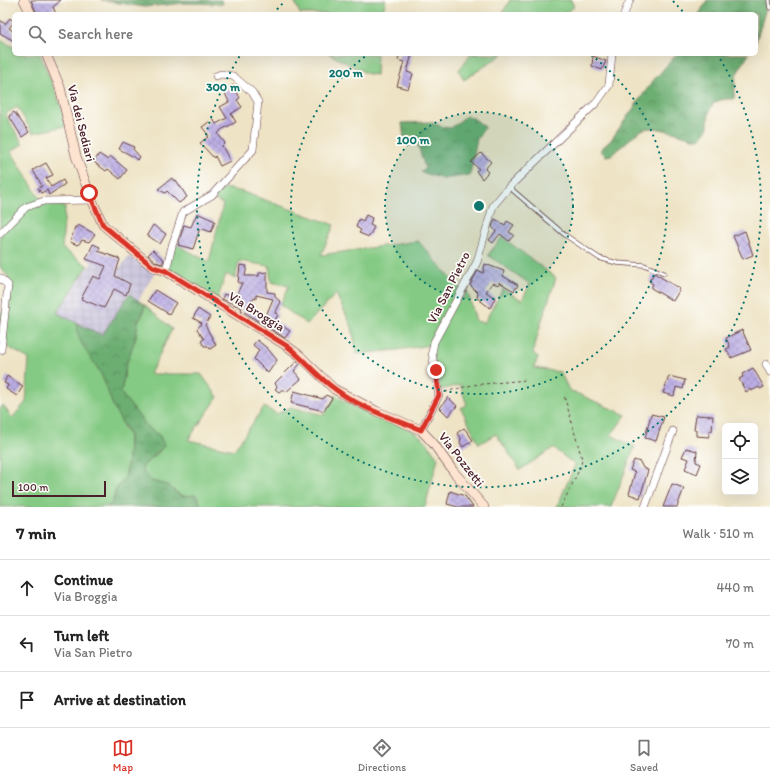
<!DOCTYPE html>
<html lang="en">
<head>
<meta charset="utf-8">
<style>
  body { margin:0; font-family:Itim,sans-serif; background:#f2f2f2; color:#222 }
  .controls { position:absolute; right:12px; bottom:12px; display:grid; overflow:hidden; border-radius:6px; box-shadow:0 4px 16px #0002 }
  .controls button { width:36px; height:36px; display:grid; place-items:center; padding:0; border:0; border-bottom:1px solid #e0e0e0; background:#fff; color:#222; font:20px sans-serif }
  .scale { position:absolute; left:12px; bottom:10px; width:94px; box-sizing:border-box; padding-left:4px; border:2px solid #4a1f2b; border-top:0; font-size:11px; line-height:14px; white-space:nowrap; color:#4a1f2b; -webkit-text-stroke:3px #fdfcf7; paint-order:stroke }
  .stop { position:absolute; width:12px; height:12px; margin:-9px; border:3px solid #d93025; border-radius:50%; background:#fff }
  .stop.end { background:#d93025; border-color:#fff; box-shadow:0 1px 4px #0008 }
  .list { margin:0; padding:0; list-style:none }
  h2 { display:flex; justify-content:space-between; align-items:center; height:52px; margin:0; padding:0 16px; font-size:17px }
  h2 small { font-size:13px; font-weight:400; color:#767676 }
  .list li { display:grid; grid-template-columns:26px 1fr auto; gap:12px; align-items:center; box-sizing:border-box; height:56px; padding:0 16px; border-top:1px solid #e0e0e0 }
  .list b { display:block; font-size:15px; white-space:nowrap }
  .list p { margin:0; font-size:13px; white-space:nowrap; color:#767676 }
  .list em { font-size:13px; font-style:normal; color:#767676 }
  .icon { flex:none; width:22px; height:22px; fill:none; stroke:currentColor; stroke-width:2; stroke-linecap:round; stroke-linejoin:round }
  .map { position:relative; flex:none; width:770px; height:507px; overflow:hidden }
  .search { position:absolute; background:#fff; box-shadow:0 4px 16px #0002; left:12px; right:12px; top:12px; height:44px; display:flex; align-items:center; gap:10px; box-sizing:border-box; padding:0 14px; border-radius:6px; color:#767676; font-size:15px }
  .sheet { height:220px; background:#fff }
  nav { display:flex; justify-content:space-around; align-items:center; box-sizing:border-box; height:56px; border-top:1px solid #e0e0e0; background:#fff; font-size:11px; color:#767676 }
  nav a { display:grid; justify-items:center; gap:2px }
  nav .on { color:#d93025 }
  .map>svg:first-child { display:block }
</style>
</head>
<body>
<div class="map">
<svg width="770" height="507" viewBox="0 0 770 507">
  <defs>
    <pattern id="industrial-grid" width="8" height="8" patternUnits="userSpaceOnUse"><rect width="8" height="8" fill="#c6c0da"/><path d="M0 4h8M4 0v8" fill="none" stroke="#aca5bb"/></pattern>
    <pattern id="forest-crowns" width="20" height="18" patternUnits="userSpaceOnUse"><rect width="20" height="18" fill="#6cae72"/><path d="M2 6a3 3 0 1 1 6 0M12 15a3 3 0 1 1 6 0" fill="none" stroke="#5b8d5e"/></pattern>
    <pattern id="building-cross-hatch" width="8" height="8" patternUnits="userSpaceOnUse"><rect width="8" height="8" fill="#bbade5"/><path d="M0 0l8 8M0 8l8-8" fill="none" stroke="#9a8cba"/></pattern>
  </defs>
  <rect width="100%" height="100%" fill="#fdfcf7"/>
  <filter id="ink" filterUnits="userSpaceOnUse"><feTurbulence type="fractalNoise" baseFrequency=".025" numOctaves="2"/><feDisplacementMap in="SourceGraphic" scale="8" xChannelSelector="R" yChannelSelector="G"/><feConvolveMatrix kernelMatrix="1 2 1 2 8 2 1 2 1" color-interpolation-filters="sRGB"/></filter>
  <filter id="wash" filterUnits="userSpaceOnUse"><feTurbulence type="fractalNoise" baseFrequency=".012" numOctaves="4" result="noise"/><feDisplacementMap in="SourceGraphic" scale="16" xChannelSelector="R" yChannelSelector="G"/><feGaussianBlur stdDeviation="0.9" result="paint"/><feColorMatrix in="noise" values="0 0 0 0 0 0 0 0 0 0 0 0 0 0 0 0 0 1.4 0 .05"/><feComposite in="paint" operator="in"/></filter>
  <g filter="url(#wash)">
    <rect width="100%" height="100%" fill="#eee3c5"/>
    <!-- industrial -->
    <path fill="url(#industrial-grid)" d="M97,255L118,270L129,256L155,272L138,301L128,295L102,336L57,313Z"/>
    <!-- green -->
    <path fill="#85ca84" stroke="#687458" d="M294,0H386L382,14H300Z
      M510,0H571L574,7L564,14H502Z
      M0,40L14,47V54H40L60,103L66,126L33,133L17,107L5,114L23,144L11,151L40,199L65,207L62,248L88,266L57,313L77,323C76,343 92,355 100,372C108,389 117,408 123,426C124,429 127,431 128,434C130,438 127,473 125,478C123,482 119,484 117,488C112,496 117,498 108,507H0V409L3,405L12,418L26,402L29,359L1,343L0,313L10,312L8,276L0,267Z
      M329,54H377L376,75L368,74Z
      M471,54H503L464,80L459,70Z
      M225,188L243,192L334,225L321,255L418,241L463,292L460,298L462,300L467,290L476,321L484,323L503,289L522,300L530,284L488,255L502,237L556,278L541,323L533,353L538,357L534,368L560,372L569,390L626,415L611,435L635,447L611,507H557L575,465L553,448L520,470L496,434L479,444L461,408L467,405L460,385L440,390L431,345L397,350L357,354L352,327L336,294L307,324L280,305L289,286L271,282L269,266L239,261L235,279L226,274L217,301L165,270L172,242L209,262L223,204L211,198Z
      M145,305L172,329L150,374H201L218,397L188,440L234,450L264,407L277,414L291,407L324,415L336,395C359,415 393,417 418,434C426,441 432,449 438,458L425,507H201L199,500L191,496H181L167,485L152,481L141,471L143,466L160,451V436L148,428L121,393L126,365L136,336L138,321L142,316Z"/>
    <!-- forest -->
    <path fill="url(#forest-crowns)" stroke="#5b664e" d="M101,0H222L223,4L186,3L144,7Z
      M707,0H770V5L766,8L756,42V14H699Z
      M677,54H749L736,75L734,99C710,98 708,108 708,129L700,139C682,137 654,122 640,131C630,138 621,148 611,155L606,156L600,150L611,140L652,82Z
      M466,116L473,118L485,127L477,139L470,175L443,179L421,172L425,168L418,145L410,135L404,139L402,123L430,122L443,127L451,128Z
      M129,294L145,305L142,316L138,321L136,336L126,365L121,393L148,428L160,436L164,446L143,466L142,471L152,481L167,485L181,496L196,495L199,500L201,507H108C118,497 113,492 118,486C120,483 124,481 125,477C127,473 130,438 129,435C125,425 117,416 113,406C108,393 105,380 98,369C89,354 76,341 77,323L102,335Z"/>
    <g id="blocks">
      <!-- building -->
      <path fill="url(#building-cross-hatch)" fill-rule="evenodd" d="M31,0H61L53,7L56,14H37Z
        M10,18L14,22L9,28L14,32V41L0,33V20L5,24Z
        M400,54H412L407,72L413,74L408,89L397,86L404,62L398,60Z
        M593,56L606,61L602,70L592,66Z
        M233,85L240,98L237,100L242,107L231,114L236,122L221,130L218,134L225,143L222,146L230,161L220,166L215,156L214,158L200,143L209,136L202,127L213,119L216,124L227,118L220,107L229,102L224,91Z
        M14,112L29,132L22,137L9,116Z
        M123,142L134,147L133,149L140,157L137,160L132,156L119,149Z
        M481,153L491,162L485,169L488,172L482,179L476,171L479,169L471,162Z
        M99,154L108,160L110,156L127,170L120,179L108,169L106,171L94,162Z
        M46,163L53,175L46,178L51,187L63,180L65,184L49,195L47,190L41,193L38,188L42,186L33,170Z
        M172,178L174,181L176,180L187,197L179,203L167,191L165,193L158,189Z
        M197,213L215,221L211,232L200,228L193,249L178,245L184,225L191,227Z
        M366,215L372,218L370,225L374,227L369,237L359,233L361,230L356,227L359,219L363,221Z
        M495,219L505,225L507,221L514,225L509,232L514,235L509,241L500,234L493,243L489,240L496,231L492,227Z
        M78,225L95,234L89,242L82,240L78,245L70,242L75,227H77Z
        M153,225L166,234L160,244L147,235Z
        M745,231L753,255L743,259L733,236Z
        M93,244L100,247L98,251L120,259L115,276L130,284L126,295L114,289L104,308L81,299L93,276L100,279L106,266L86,259Z
        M153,250L164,260L162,264L156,262L148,255Z
        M485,264L504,271L503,276L518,285L514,291L499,282V285L492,283L486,292L495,298L490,308L477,298L478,293L470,285L478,270L483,273Z
        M240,265L247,266L245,276H259V273L267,272V292L275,293V297L281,302L275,313L278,314L275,321L290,331L285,338L241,310L242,308L222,299L224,294L235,298L242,283H238ZM256,295L273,299L265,318L247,307L253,298L256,299Z
        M654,273L680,289L673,301L651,288L653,284L649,281Z
        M155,290L176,303L169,314L148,301Z
        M198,309L210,317L205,325L216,345L210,349L208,346H204L201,341L204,339L197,329L202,323L193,318Z
        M742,330L751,350L731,358L726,349L730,347L726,338Z
        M257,340L267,348L277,360L268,373L254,359L259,350L253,345Z
        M297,361L300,364L294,371L301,379L286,392L283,389L279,392L275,389L277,387L275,383Z
        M753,368L764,387L760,389L759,387L751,391L750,389L746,392L739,379L743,377L742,374Z
        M7,376L23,386L17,396L6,389L8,385L4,383Z
        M669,376L685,380L683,389L676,387L674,396L663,393Z
        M294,391L323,399L326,395L332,398L324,411L291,403Z
        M448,397L457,406L448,416L440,408Z
        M651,414L664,417L656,441L645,438Z
        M696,415L713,416L712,431H709V437L696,436V430H694Z
        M464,428L473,440L463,447L460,443L461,438L457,433Z
        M686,448L697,451L696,462L701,464L697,474L685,469L689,459L682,457Z
        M634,460L640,462L643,468L648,470L640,498L629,494L635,472L630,470Z
        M672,484L684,488L677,507H663Z
        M450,491L465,496L473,507H458L447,504Z"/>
    </g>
  </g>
  <g filter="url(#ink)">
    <use href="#blocks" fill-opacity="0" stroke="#633c42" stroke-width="1"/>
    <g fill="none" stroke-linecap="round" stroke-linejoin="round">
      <!-- lane casing -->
      <g stroke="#633c42" stroke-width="5">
        <path id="lane" d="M769,0L770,8
          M509,187L565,235L599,258L617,263L644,265L664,273"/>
      </g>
      <!-- street casing -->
      <g stroke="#633c42" stroke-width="8">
        <path id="street" d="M624,14L630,0
          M0,234L26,207L44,201L92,200
          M166,271L172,246L183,212L212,195L253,150L258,102L252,92L233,76L221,74L216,76
          M0,278L8,285L1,350
          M766,364L770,372
          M421,430L439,395L432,353L434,342L477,262L493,206L509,187L597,102L609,85L612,54
          M645,507L673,431"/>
      </g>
      <!-- secondary casing -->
      <g stroke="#633c42" stroke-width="10">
        <path id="secondary" d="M24,0L31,14
          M46,54L60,87L76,156L89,193L103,225L153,267L166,271L287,346L299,355L334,389L376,411L421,430L433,443L453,471L484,507"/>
      </g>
      <!-- path -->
      <path stroke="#633c42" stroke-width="1" stroke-dasharray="3 3" stroke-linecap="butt" d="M445,392L472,385L527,380
        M561,507L581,466L582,459L564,395"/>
      <!-- lane -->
      <use href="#lane" stroke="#fff" stroke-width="3.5"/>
      <!-- street -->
      <use href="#street" stroke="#fff" stroke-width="7"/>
      <!-- secondary -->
      <use href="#secondary" stroke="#fde4d1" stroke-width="9"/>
    </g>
  </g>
  <g fill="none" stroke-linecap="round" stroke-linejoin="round" filter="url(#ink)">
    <!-- route -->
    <path stroke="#d93025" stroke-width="5" d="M89,193L103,225L153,267L166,271L287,346C304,359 317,377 335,389C360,408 392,418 421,430L439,395L436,370"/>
  </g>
  <!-- distance rings -->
  <circle cx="479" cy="206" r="94" fill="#0f766e" fill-opacity=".12"/>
  <g fill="none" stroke="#0f766e" stroke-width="2" stroke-dasharray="2 4">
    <circle cx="479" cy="206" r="94"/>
    <path d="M591 55A188 188 0 1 1 367 55"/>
    <path d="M273 14A282 282 0 0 1 285 1M673 1A282 282 0 0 1 685 14M717 54A282 282 0 1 1 241 54"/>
  </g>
  <g text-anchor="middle" stroke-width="3.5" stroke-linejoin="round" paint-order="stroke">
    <!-- street labels -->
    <g font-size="13" fill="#4a1f2b" stroke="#fdfcf7">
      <text transform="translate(82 123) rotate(76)" y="5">Via dei Sediari</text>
      <text transform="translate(448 287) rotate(-63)" y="5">Via San Pietro</text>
      <text transform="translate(257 311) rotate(32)" y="5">Via Broggia</text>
      <text transform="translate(462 459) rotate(52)" y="5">Via Pozzetti</text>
    </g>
  </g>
  <circle cx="479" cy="206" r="6" fill="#0f766e" stroke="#fdfcf7" stroke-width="2"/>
  <g font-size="12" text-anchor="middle" font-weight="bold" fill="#0f766e" stroke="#fdfcf7" stroke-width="3.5" stroke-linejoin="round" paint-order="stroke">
    <text x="346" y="77">200 m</text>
    <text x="223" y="91">300 m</text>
    <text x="413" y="144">100 m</text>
  </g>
</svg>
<div class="controls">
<button><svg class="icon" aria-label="locate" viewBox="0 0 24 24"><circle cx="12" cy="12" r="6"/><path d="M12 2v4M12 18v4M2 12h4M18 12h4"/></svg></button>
<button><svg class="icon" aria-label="layers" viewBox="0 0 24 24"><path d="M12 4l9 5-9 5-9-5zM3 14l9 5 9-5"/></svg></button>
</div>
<div class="scale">100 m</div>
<div class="stop" style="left:89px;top:193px"></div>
<div class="stop end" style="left:436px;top:370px"></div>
<div class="search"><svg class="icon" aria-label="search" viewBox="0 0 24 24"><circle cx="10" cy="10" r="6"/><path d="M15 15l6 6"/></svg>Search here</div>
</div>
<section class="sheet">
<h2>7 min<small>Walk · 510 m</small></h2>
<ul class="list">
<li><svg class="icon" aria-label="ahead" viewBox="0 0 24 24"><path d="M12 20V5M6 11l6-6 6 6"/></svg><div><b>Continue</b><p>Via Broggia</p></div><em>440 m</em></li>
<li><svg class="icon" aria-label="left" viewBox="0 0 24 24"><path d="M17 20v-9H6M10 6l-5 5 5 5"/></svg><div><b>Turn left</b><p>Via San Pietro</p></div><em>70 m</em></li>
<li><svg class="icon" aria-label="arrive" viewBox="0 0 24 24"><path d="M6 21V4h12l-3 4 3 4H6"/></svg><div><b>Arrive at destination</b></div></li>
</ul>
</section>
<nav>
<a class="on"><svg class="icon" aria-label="map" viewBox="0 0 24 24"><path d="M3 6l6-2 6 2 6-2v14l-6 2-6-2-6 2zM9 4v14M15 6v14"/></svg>Map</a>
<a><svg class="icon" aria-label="directions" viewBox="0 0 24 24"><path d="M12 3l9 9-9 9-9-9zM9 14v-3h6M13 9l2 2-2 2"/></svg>Directions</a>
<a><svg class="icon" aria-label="saved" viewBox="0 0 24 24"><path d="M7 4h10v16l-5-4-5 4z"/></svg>Saved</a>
</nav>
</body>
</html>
